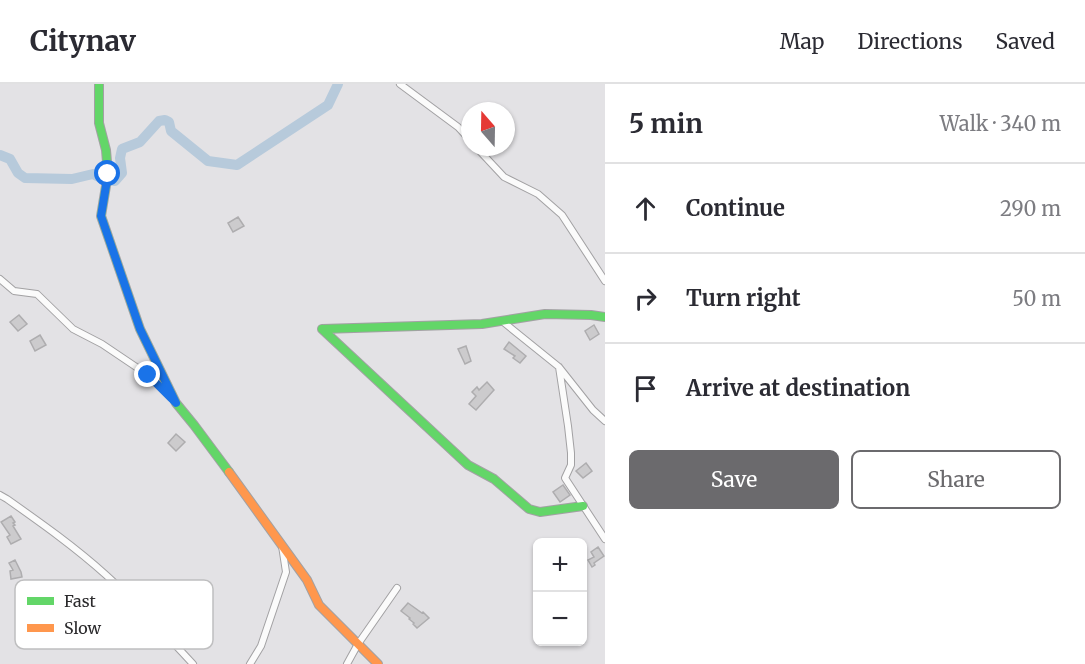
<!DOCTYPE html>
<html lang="en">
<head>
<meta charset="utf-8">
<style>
  body { margin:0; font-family:Merriweather,serif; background:#f7f7f7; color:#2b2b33 }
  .controls { position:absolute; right:18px; bottom:18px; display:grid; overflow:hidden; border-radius:9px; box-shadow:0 2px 4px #0004 }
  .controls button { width:54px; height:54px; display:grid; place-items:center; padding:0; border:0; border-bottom:2px solid #e1e1e2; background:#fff; color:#2b2b33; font:30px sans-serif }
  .compass { position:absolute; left:461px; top:18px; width:54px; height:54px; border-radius:50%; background:#fff; box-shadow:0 2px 4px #0004; rotate:340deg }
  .stop { position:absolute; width:18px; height:18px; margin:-14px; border:4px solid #1a73e8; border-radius:50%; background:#fff }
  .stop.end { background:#1a73e8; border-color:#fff; box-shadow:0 2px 6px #0008 }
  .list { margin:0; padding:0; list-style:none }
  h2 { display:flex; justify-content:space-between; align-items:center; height:78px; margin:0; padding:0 24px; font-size:26px }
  h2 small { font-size:20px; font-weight:400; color:#7c7c81 }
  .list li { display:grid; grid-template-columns:39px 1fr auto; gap:18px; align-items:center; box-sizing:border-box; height:90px; padding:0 24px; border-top:2px solid #e1e1e2 }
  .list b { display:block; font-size:22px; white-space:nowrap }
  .list em { font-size:20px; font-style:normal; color:#7c7c81 }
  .actions { display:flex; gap:12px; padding:18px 24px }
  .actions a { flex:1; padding:14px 0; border:2px solid #6b6a6d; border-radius:9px; text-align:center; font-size:21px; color:#6b6a6d }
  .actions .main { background:#6b6a6d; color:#fff }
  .icon { flex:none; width:33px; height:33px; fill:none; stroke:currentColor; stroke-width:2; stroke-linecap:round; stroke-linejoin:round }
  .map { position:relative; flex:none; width:605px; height:580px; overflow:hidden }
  header { display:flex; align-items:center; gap:36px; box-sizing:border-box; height:84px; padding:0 30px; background:#fff; border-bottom:2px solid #e1e1e2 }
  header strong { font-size:28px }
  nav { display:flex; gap:33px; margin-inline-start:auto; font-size:21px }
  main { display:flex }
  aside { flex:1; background:#fff }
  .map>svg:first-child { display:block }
</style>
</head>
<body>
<header>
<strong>Citynav</strong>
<nav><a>Map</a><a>Directions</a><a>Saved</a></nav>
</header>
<main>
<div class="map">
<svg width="605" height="580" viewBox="0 0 605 580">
  <rect width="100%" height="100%" fill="#e3e2e5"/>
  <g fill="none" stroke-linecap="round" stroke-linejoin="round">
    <!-- river -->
    <path stroke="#b7cadb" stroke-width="10" d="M0,71L10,75L18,89L25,94L72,95L93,90L103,95L115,97L122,89L120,74L122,65L140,58L159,37L165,36L169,38L171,47L208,77L237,81L328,21L338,0"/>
  </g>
  <!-- building -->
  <path fill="#cccbcd" stroke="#aeadaf" stroke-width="1.5" d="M238,133L244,142L233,148L228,139Z
    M19,231L27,240L18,247L10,238Z
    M594,241L599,250L590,256L585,247Z
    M40,251L46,261L35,267L30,257Z
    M509,258L526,272L520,279L513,274L515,272L504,265Z
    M466,262L471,277L465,280L458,265Z
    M487,298L494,306L476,326L469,320L476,312L472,308L477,303L479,306Z
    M176,350L185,358L176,367L168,359Z
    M586,379L592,387L583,394L576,387Z
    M563,401L570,411L560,418L553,408Z
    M11,432L15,438L13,439L15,441L13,442L21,455L11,460L7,453L10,451L1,438Z
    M598,463L604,472L594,479L595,481L592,483L588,476L594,473L591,468Z
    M15,476L21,488L22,493L11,495L10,487L13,486L9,479Z
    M408,519L422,529L423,528L429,534L417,544L413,540L414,539L409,535L410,534L401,527Z"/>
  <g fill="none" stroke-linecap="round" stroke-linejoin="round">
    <!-- street casing -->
    <g stroke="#a2a1a3" stroke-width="8">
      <path id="street" d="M400,0L458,43L470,56
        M476,63L504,93L538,110L562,131L605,197
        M0,195L14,207L37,210L73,245L102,260L148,291L171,314
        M502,237L559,283L593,326L605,337
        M559,283L568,342L571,369V381L565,394L605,455
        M0,411L7,415C41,439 75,463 106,491C137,519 165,550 193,580
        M250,580L261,562L286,488L282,462
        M347,580L358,560L397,504"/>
    </g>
    <!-- fast casing -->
    <g stroke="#a2a1a3" stroke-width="10">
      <path id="fast" d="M99,0V39L106,66L108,90L101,132L140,245L176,319L194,341L229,388
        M322,245L468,381L494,395L529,425L540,428L583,422
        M322,245L482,240L545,230L591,231L605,233"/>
    </g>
    <!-- slow casing -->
    <g stroke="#a2a1a3" stroke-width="10">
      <path id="slow" d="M229,388L307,496L319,521L378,580"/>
    </g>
    <!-- street -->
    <use href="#street" stroke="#fbfbfb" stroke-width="6"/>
    <!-- fast -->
    <use href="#fast" stroke="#63d668" stroke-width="8"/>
    <!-- slow -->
    <use href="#slow" stroke="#ff974d" stroke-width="8"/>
  </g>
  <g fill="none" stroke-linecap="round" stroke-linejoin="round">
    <!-- route -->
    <path stroke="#1a73e8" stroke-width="8" d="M108,90L101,132L140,245L176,319L148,291"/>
  </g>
  <!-- legend -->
  <rect x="15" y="496" width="198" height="69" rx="9" fill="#fff" stroke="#bfbfc0" stroke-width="1.5"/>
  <rect x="27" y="513" width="27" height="8" fill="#63d668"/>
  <rect x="27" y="540" width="27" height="8" fill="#ff974d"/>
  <g font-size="16" fill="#2b2a2c">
    <text x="64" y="523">Fast</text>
    <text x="64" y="550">Slow</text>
  </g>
</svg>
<div class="controls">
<button>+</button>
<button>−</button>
</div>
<svg class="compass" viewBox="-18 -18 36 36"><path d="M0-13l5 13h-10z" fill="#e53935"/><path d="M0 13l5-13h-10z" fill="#7c7c81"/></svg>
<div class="stop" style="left:108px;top:90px"></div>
<div class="stop end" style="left:148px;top:291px"></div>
</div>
<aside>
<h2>5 min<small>Walk · 340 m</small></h2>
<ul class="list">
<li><svg class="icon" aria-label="ahead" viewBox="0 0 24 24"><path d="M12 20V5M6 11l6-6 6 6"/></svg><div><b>Continue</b></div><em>290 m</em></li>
<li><svg class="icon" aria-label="right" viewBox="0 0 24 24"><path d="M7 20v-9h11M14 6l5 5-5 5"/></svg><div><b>Turn right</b></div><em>50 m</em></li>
<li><svg class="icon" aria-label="arrive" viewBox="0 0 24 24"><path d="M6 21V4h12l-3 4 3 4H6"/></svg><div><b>Arrive at destination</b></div></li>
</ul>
<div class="actions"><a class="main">Save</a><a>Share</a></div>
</aside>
</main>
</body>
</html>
